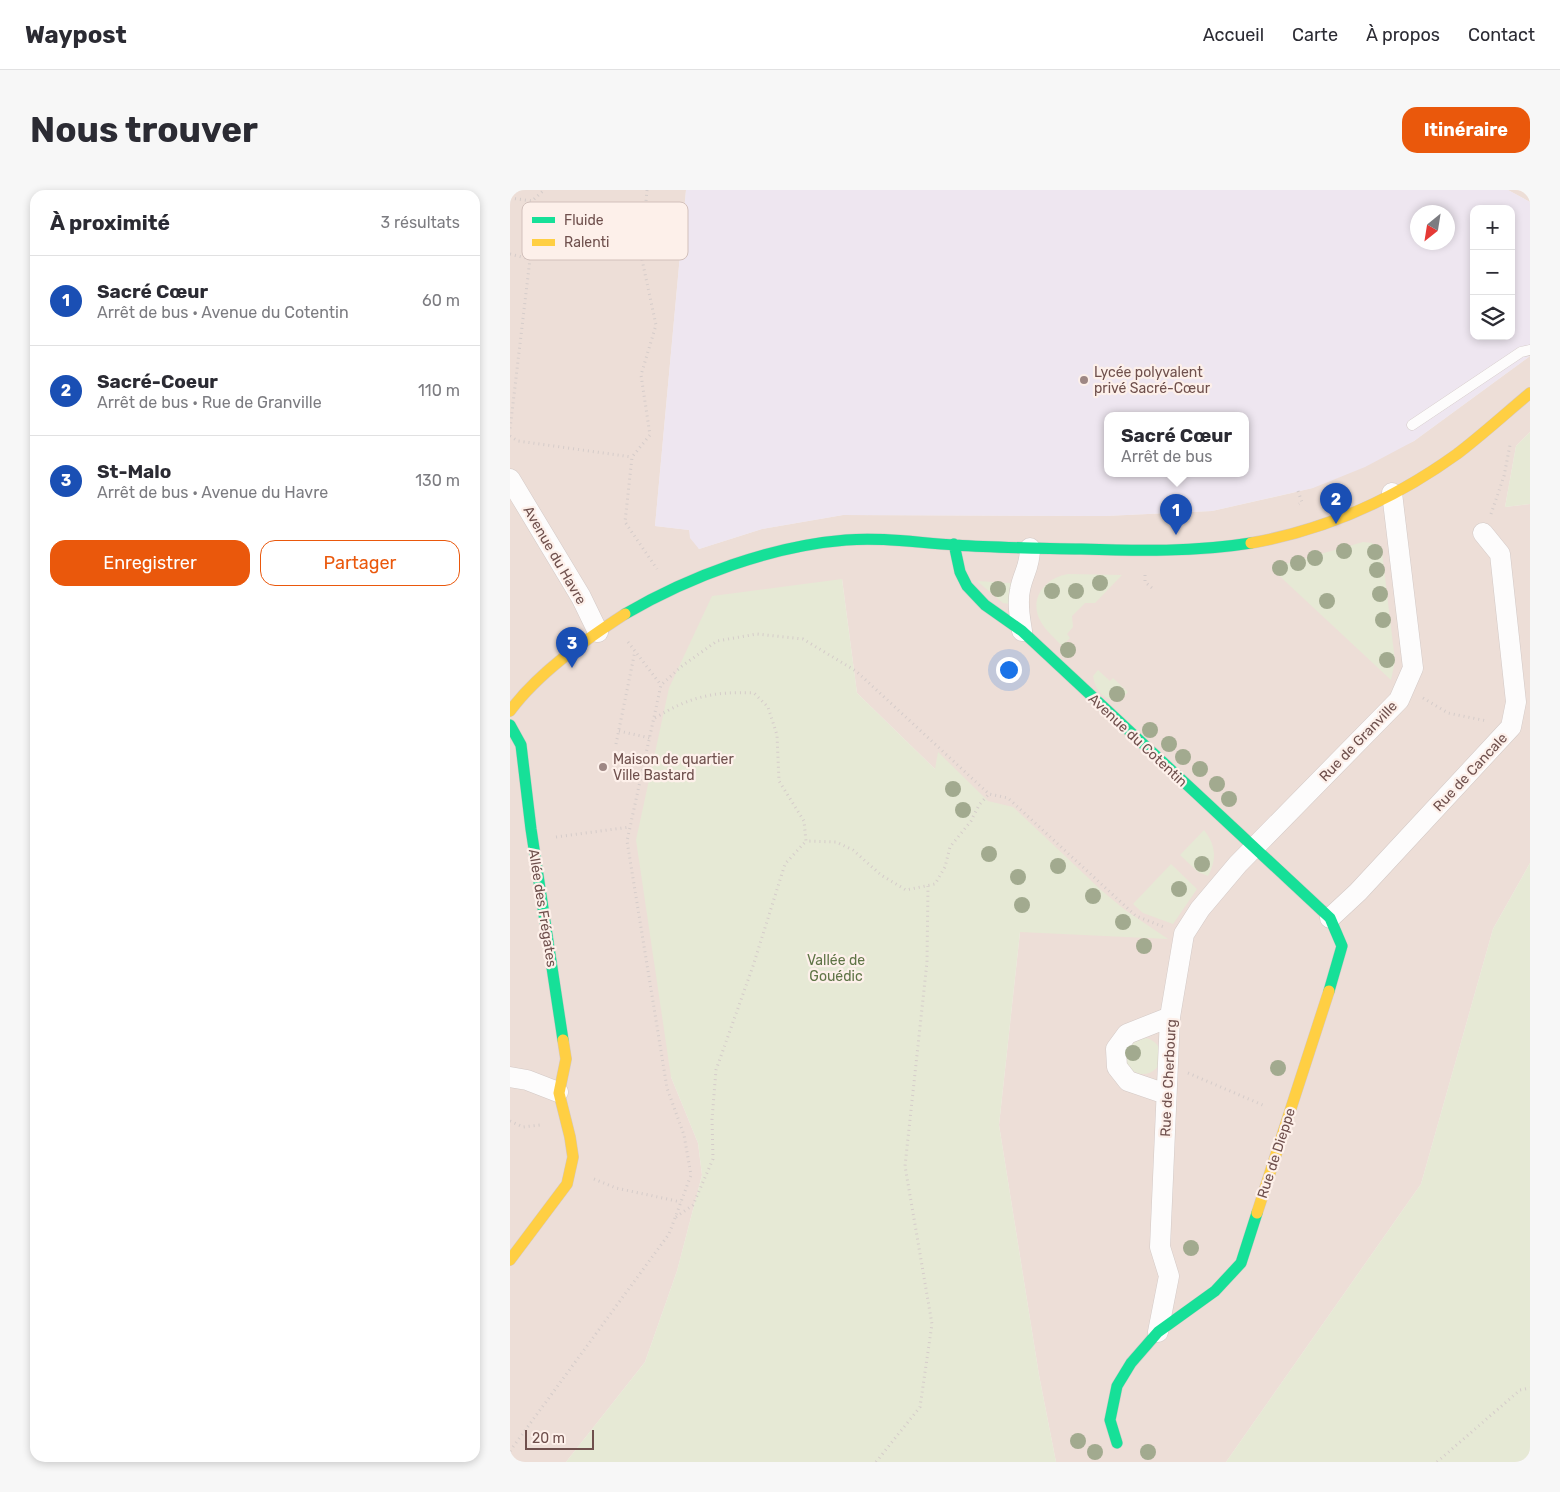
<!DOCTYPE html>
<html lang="fr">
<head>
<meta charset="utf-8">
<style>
  body { margin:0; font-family:Rubik,sans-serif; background:#f7f7f7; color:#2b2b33 }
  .controls { position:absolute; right:15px; top:15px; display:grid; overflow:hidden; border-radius:10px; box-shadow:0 2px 8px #0003 }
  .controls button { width:45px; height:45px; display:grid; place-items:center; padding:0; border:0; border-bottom:1px solid #e1e1e2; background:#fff; color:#2b2b33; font:25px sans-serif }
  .compass { position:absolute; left:900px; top:15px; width:45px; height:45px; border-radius:50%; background:#fff; box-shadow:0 2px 8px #0003; rotate:210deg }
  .scale { position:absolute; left:15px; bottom:12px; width:69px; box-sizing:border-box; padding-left:5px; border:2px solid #6f504d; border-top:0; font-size:14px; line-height:18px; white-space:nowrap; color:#6f504d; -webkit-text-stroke:4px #fdf0ea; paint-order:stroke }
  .you { position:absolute; left:498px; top:479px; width:18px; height:18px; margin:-12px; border:4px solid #fff; border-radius:50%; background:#1a73e8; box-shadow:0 0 0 8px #1a73e833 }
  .badge { display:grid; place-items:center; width:32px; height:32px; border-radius:50%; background:#ea580c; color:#fff; font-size:16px; font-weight:700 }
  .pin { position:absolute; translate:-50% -41px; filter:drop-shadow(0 1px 2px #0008) }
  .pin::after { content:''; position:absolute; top:26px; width:18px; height:15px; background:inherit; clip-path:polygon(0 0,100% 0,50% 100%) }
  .popup { position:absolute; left:594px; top:222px; width:145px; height:65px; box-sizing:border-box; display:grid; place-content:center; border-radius:10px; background:#fff; filter:drop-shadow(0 1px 4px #0005); font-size:16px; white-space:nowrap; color:#7c7c81 }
  .popup b { font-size:19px; color:#2b2b33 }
  .popup::after { content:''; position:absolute; left:50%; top:100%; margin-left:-10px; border:10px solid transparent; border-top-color:#fff }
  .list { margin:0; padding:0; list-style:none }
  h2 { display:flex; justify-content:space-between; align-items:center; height:65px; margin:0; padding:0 20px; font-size:21px }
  h2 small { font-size:16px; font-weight:400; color:#7c7c81 }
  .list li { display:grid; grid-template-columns:32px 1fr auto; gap:15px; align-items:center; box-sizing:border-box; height:90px; padding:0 20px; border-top:1px solid #e1e1e2 }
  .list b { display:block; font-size:19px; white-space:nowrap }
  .list p { margin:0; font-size:16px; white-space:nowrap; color:#7c7c81 }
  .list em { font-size:16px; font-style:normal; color:#7c7c81 }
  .actions { display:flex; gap:10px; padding:15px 20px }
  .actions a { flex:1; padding:11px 0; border:1px solid #ea580c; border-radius:15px; text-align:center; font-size:18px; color:#ea580c }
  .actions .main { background:#ea580c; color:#fff }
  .icon { flex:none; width:28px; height:28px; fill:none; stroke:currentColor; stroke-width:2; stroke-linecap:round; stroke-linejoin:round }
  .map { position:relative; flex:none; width:1020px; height:1272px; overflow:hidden; border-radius:15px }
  header { display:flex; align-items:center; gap:30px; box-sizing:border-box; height:70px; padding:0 25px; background:#fff; border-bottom:1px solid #e1e1e2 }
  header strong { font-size:24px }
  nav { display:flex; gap:28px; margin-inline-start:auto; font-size:18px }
  .intro { display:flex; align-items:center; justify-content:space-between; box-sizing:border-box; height:120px; padding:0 30px }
  h1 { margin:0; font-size:35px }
  .button { padding:12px 22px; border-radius:15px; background:#ea580c; color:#fff; font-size:18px; font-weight:700 }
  main { display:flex; gap:30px; padding:0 30px }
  aside { flex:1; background:#fff; border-radius:15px; box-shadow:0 2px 8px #0003 }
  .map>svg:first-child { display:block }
</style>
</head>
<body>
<header>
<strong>Waypost</strong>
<nav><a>Accueil</a><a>Carte</a><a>À propos</a><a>Contact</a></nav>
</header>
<div class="intro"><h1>Nous trouver</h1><a class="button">Itinéraire</a></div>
<main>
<aside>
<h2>À proximité<small>3 résultats</small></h2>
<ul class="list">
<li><span class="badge" style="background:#1a4fb4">1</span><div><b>Sacré Cœur</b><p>Arrêt de bus · Avenue du Cotentin</p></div><em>60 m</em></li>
<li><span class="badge" style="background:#1a4fb4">2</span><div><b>Sacré-Coeur</b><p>Arrêt de bus · Rue de Granville</p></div><em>110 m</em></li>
<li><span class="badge" style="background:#1a4fb4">3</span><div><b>St-Malo</b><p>Arrêt de bus · Avenue du Havre</p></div><em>130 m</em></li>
</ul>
<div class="actions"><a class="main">Enregistrer</a><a>Partager</a></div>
</aside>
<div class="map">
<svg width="1020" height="1272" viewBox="0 0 1020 1272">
  <rect width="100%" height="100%" fill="#f4ede9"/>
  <!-- residential -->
  <path fill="#edded7" d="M0,0H176L145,336L179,340L189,359L252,339L333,325L595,326L702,321L782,303L802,298L904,251L1020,166V242L1006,256L995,317L1020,314V673L983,739L911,994L716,1272H546L529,1185L489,935L510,742L425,579L347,503L332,389L161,887L188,953L192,985L167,1081L135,1172L56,1272H0Z
    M998,0H1020V12Z"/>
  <!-- education -->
  <path fill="#eee6f0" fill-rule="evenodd" d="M176,0H998L1020,12V166L904,251L855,277L803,298L702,321L595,326L333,325L252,339L189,359L180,348L179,340L145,336ZM964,19H1001V146H964ZM908,22H938V52H908ZM597,226H735V284H597Z"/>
  <!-- green -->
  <path fill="#e6e9d5" d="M1020,242V314L995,317L1006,256Z
    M853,352L862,353L872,362L885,471L881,490L761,378Z
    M558,384L612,385L585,413H575L562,426L563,437L557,444L560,448L552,456C545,448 536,441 531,432C518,410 534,388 558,384Z
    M332,389L347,503L425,579L428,562L478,611L503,617L591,700L615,720L658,749L510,742L489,935L529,1185L546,1272H56L135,1172L167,1081L192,985L188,953L161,887L126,650L159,498L202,406Z
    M467,391L501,393L500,414L493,413Z
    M588,480L600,491L603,488L618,502L609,511C594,510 585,501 583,486Z
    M694,640C706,655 707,670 698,686L688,682L670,665Z
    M1020,673V1272H716L911,994L983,739Z
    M661,674L687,699L663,734L633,723L623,714Z
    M615 866a18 18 0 1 1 36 0a18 18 0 1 1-36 0Z"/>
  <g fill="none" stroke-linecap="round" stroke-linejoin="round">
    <!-- lane casing -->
    <g stroke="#d3c9c6" stroke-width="11">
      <path id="lane" d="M902,235L1011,162L1020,160"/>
    </g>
    <!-- street casing -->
    <g stroke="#d3c9c6" stroke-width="21">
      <path id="street" d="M0,289L71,407L88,442
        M512,441C510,428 507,414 510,400C513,383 520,378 520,358
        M820,728L848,702L1001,537L1006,512L990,364L973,343
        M0,887L17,890L48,902
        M656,904L618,891L607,877L606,859L617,844L660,827
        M648,1142L659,1086L650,1057L660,827L674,744L690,719L728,674L889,510L903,478L882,303"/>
    </g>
    <!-- fast casing -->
    <g stroke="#d3c8c6" stroke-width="12">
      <path id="fast" d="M444,354L450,382L457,396L475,415L512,441L820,728L832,756L819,801
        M115,424C180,386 261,356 336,350C373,347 409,353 446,355C488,358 529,358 571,359C628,361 685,362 741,353
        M0,535L11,555L21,639L53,850
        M607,1253L600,1230L607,1196L621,1173L648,1142L705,1101L731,1073L747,1023"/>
    </g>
    <!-- slow casing -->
    <g stroke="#d3c8c6" stroke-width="12">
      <path id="slow" d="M741,353C815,340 886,308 947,264C972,245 996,223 1020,203
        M0,521C28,483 75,450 115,424
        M747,1023L819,801
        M0,1070L57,994L63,967L60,947L49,903L56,869L53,850"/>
    </g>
    <!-- path -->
    <path stroke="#d5ccca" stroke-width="3" stroke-dasharray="1 4" stroke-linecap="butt" d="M137,0L131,65L146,135L131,185L140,245L122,267L115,332L147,379
      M0,8L22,11L34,0
      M0,64L20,69L0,239
      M0,246L8,251L122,267
      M788,301L792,312L789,314
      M981,324L994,286L1000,255
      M635,385V392L642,398
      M118,452L151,495
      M913,508L938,523L977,531
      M145,528C179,507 204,501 244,503L258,517L267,545L269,591L294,631L296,651L326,652L343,660L371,685L396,700L425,694L435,677L440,657L461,631L469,615L479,604
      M109,541L140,548
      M106,554L125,461
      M46,647L120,637
      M678,883L755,916
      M0,931L13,937L30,935
      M84,989L106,998L171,1012
      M166,1027L183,1015L203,969L202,929L206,880L243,776L275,674L296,651
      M0,1261L159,1044L181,985L174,945L157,898L117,651L151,495L172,476L207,451L247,444L293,449L346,481L479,604L498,608L626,726L654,737
      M366,1272L410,1217L422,1134L395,976L417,772L418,696
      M927,1272L1010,1200L1020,1198"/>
    <!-- lane -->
    <use href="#lane" stroke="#fdfcfc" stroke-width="10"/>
    <!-- street -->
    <use href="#street" stroke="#fdfcfc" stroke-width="20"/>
    <!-- fast -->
    <use href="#fast" stroke="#16e098" stroke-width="11"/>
    <!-- slow -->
    <use href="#slow" stroke="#ffcf43" stroke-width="11"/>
  </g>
  <!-- trees -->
  <g fill="#a2aa8f">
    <circle cx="834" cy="361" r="8"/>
    <circle cx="865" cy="362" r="8"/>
    <circle cx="805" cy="368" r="8"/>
    <circle cx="788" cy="373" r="8"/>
    <circle cx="770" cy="378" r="8"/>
    <circle cx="867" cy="380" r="8"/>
    <circle cx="590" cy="393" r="8"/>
    <circle cx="488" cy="399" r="8"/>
    <circle cx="542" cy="401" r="8"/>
    <circle cx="566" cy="401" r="8"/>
    <circle cx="870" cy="404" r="8"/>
    <circle cx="817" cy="411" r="8"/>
    <circle cx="873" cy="430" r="8"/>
    <circle cx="558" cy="460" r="8"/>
    <circle cx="877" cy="470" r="8"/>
    <circle cx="607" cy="504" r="8"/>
    <circle cx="640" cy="540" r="8"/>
    <circle cx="659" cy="554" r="8"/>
    <circle cx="673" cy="567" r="8"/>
    <circle cx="690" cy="579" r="8"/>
    <circle cx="707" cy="594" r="8"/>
    <circle cx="443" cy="599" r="8"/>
    <circle cx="719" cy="609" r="8"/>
    <circle cx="453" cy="620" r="8"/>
    <circle cx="479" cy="664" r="8"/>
    <circle cx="692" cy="674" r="8"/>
    <circle cx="548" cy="676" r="8"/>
    <circle cx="508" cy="687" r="8"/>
    <circle cx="669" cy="699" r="8"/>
    <circle cx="583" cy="706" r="8"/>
    <circle cx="512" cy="715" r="8"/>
    <circle cx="613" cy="732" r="8"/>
    <circle cx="634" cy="756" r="8"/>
    <circle cx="623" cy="863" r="8"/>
    <circle cx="768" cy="878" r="8"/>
    <circle cx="681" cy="1058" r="8"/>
    <circle cx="568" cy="1251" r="8"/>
    <circle cx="585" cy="1262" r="8"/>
    <circle cx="638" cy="1262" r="8"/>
  </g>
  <!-- markers -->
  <g fill="#9e8784" stroke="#fdf0ea" stroke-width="2">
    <circle cx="574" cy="190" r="5"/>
    <circle cx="93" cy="577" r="5"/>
  </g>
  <g text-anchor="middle" stroke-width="4.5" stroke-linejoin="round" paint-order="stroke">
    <!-- poi labels -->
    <g font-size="14" fill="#6f504d" stroke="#fdf0ea" text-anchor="start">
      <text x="584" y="187">Lycée polyvalent<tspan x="584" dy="16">privé Sacré-Cœur</tspan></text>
      <text x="103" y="574">Maison de quartier<tspan x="103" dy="16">Ville Bastard</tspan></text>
    </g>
    <!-- street labels -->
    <g font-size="14" fill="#6f504d" stroke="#fdf0ea">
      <text transform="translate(45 365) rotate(60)" y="5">Avenue du Havre</text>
      <text transform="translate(628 550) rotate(43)" y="5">Avenue du Cotentin</text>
      <text transform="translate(848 551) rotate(-46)" y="5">Rue de Granville</text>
      <text transform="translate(960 582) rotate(-47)" y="5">Rue de Cancale</text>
      <text transform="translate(33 718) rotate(81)" y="5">Allée des Frégates</text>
      <text transform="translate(658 888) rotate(-87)" y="5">Rue de Cherbourg</text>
      <text transform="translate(766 963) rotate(-72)" y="5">Rue de Dieppe</text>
    </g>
    <!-- park labels -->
    <g font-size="14" fill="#5f7446" stroke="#fdf0ea">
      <text x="326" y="775">Vallée de<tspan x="326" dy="16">Gouédic</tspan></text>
    </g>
  </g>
  <!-- legend -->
  <rect x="12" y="12" width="166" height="58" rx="8" fill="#fdf0ea" stroke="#d2c0bb" stroke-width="1"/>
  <rect x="22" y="27" width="23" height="6" fill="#16e098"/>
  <rect x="22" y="49" width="23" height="7" fill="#ffcf43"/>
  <g font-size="14" fill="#6f504d">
    <text x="54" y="35">Fluide</text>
    <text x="54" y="57">Ralenti</text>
  </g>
</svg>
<div class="controls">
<button>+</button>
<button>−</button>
<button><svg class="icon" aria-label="layers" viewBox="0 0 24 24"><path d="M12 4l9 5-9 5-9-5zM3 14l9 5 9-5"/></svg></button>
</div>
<svg class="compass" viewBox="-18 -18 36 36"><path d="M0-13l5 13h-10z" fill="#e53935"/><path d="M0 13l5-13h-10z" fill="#7c7c81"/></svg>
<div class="scale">20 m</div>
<div class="you"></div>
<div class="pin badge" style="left:666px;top:345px;background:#1a4fb4">1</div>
<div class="popup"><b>Sacré Cœur</b>Arrêt de bus</div>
<div class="pin badge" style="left:826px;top:334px;background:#1a4fb4">2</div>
<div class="pin badge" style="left:62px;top:478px;background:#1a4fb4">3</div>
</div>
</main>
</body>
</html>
